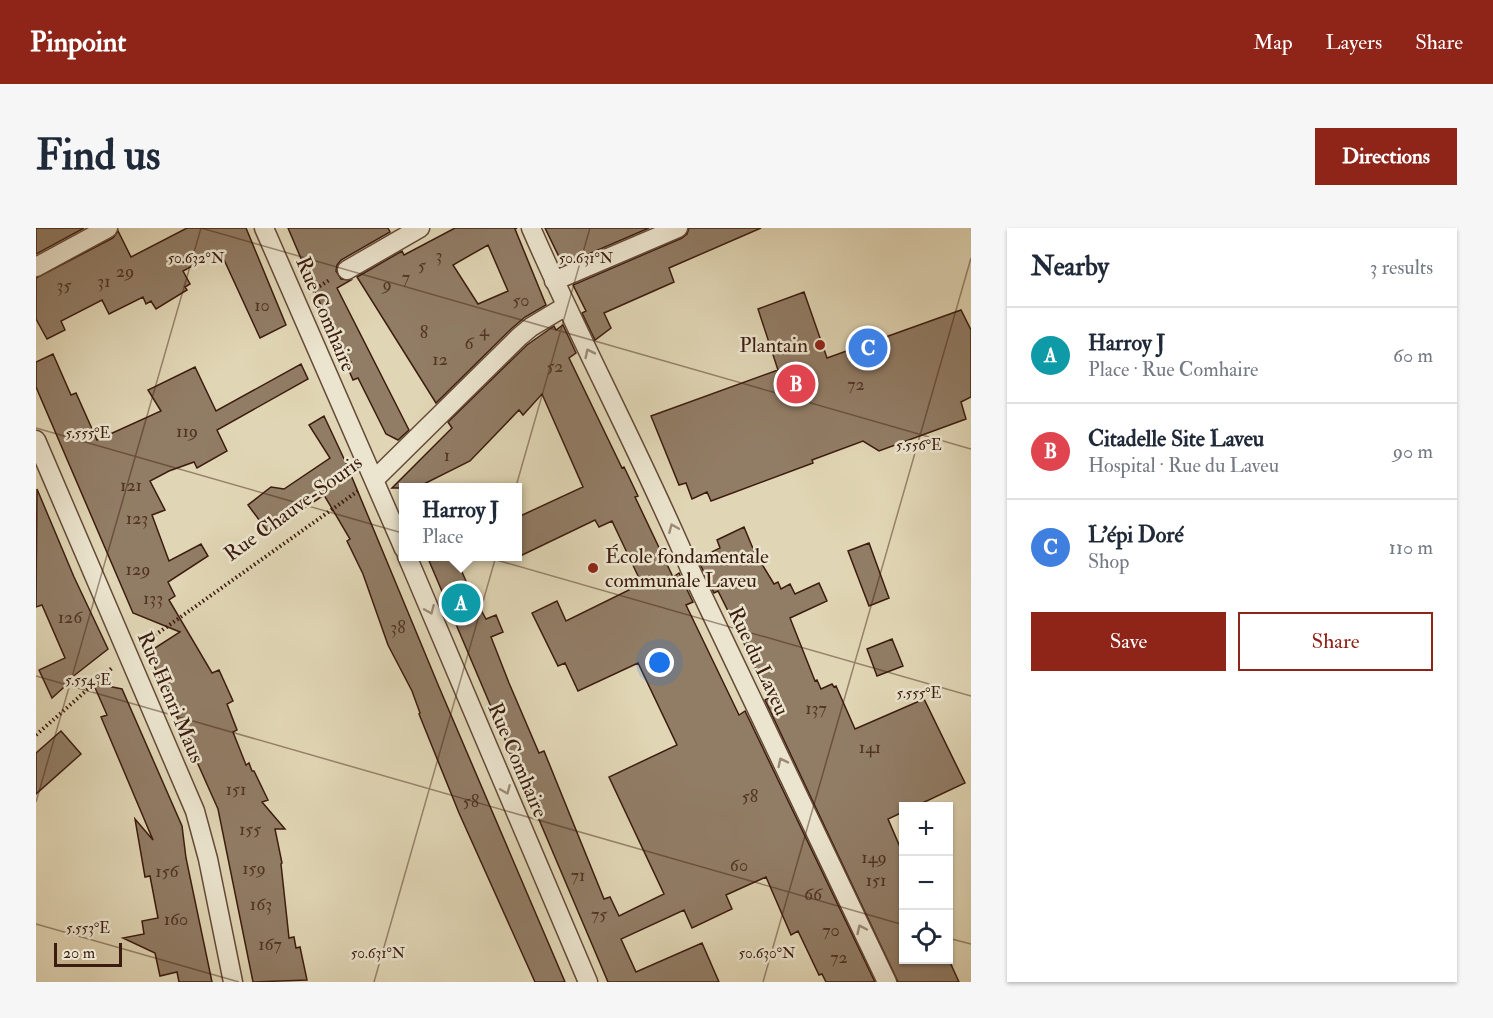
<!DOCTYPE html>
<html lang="en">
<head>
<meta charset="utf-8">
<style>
  body { margin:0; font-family:"IM FELL Double Pica",serif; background:#f6f6f7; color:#1f2937 }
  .controls { position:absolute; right:18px; bottom:18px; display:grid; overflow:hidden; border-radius:0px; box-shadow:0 2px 4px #0004 }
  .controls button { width:54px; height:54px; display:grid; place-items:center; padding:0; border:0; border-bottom:2px solid #e0e1e3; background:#fff; color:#1f2937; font:30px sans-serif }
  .scale { position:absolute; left:18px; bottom:15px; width:68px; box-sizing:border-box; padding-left:6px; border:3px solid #3c1c0f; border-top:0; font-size:16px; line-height:21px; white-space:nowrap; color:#3c1c0f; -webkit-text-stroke:4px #ebe4ce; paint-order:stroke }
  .you { position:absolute; left:624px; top:435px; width:21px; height:21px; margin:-15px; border:4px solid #fff; border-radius:50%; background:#1a73e8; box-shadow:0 0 0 9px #1a73e833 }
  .badge { display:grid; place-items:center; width:39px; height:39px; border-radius:50%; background:#8f2418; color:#fff; font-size:20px; font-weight:700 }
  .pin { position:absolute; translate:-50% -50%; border:3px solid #fff; box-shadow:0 2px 6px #0006 }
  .popup { position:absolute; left:363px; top:255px; width:123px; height:78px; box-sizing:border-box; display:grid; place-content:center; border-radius:0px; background:#fff; filter:drop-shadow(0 2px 4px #0005); font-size:20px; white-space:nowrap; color:#747a83 }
  .popup b { font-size:22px; color:#1f2937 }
  .popup::after { content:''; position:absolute; left:50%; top:100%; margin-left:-12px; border:12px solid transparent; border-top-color:#fff }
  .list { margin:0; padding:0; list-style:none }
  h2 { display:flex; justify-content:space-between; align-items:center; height:78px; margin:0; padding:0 24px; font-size:26px }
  h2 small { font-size:20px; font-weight:400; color:#747a83 }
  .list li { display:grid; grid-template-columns:39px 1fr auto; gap:18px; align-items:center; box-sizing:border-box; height:96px; padding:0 24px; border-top:2px solid #e0e1e3 }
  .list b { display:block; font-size:22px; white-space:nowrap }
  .list p { margin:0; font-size:20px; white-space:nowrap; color:#747a83 }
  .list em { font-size:20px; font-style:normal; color:#747a83 }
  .actions { display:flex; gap:12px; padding:18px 24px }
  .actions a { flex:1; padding:14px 0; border:2px solid #8f2418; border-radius:0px; text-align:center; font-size:21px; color:#8f2418 }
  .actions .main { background:#8f2418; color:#fff }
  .icon { flex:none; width:33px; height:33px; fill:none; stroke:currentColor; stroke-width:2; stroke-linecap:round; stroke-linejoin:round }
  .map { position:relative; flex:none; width:935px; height:754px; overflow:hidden; border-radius:0px }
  header { display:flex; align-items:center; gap:36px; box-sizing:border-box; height:84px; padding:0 30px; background:#8f2418; color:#fff }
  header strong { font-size:28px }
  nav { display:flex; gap:33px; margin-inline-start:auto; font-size:21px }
  .intro { display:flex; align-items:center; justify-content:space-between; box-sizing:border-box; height:144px; padding:0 36px }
  h1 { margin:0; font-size:42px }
  .button { padding:15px 27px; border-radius:0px; background:#8f2418; color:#fff; font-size:21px; font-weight:700 }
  main { display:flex; gap:36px; padding:0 36px }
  aside { flex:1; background:#fff; border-radius:0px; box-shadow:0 2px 4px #0004 }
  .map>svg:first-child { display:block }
</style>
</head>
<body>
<header>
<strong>Pinpoint</strong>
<nav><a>Map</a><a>Layers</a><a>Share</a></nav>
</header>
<div class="intro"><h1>Find us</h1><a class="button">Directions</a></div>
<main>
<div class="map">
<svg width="935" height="754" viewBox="0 0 935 754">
  <rect width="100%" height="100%" fill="#e0d5b4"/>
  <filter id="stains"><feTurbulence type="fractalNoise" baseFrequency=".00333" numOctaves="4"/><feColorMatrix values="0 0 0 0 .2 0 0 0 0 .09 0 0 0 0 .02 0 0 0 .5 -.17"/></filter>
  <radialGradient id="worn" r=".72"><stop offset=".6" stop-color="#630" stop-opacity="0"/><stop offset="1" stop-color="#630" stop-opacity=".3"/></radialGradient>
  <!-- building -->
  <path fill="#917c65" stroke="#3c1c0f" stroke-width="1.5" fill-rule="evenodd" d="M0,0H48L0,26Z
    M151,0H210L250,97L224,110L184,23L147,43L154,56L149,59L151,62L120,81L115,73L110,76L107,69L73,86L66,72L25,93L29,102L11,111L0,91V50L77,10L82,3L95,29Z
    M252,0H352L354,4L305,32L301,37L300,43L305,51L315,52L301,60L373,202L362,212L350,206L322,150L317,152L310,136L315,134L298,102L296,103Z
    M419,0H481L479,1L510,77L489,89L475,101L400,175L321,49L366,23L368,27ZM452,17L472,63L442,76L417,37Z
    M509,0H613L527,37Z
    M653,0H725L633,40L638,54L568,85L575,100L559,112L546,85L550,83L537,57L646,10L651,6Z
    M768,64L791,130L925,82L935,102V169L925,174L930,191L843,223L827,213L776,232L777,235L675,273L671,264L656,271L650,255L643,257L615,188L742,142L722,81Z
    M527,97L540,125L533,130L586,240L588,239L602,268L599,269L637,349L643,345L657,374L650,377L703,487L709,483L839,754H790L786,746L783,747L762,703L755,707L730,649L690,667L696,681L656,700L648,682L585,711L600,744L666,715L683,754H572L391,328H419L433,360L450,391L460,387L467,404L455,409L473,455L503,525L508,523L568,671L574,669L583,688L628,666L573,549L641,517L602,435L542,463L529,435L522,438L496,385L521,373L530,393L593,362L589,356L603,350L576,293L563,299L559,292L482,329V289L547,259L506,166L487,187L483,182L434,233L380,260H356L416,200L412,194L491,117L518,98L520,102Z
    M17,126L35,167L40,165L61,212L125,183L112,162L159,139L180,183L265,136L272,151L181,202L191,223L161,240L158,234L133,243L114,253L129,282L116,287L133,333L165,316L172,328L132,354L139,368L133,372L176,445L183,442L197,473L191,476L201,502L197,504L210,537L213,535L216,543H218L232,572L226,574L249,601H239L246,635L245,636L253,710L258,709L260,720L264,719L271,752L217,754L182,581L116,433L119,420L144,404L97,385L0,159V134Z
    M288,188L310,235L403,459L529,754H499L423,585L383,486L384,485L376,463L352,417L327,346L311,313L314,311L288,267L232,304L212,277L235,259L248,261L294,230L273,197Z
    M1,261L38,349L72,421L35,450L37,451L16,470L3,442L29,430L6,377L0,379Z
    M708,299L718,323L738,356L742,354L745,361L754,356L759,366L783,355L791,373L754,390L779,453L781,452L785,461L796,456L798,459L800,458L819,501L888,471L929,555L878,579H867V584L852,591L867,626V732H913L923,754H862L729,472L733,470L706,411L682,363L678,365L664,336L662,331L684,320L681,312Z
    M833,315L853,370L833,378L812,323Z
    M856,411L867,438L841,448L831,421Z
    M57,455L86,461L146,598L150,630L176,754H143L141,744L124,748L119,725L87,710L108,706L106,693L122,690L114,648L109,649L99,591L117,612L65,489L71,487Z
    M25,503L45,526L0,566V525Z"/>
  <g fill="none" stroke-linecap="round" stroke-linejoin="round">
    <!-- minor casing -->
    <g stroke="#654a38" stroke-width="21">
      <path id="minor" d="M228,0L368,321
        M495,0C545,115 605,226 654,341L851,754
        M0,39L72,0
        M311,42L384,0
        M518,53L642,0
        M0,212L159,583L172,631L197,754
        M338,252L483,109L495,99L530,78
        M371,328L552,754"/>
    </g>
    <!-- path -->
    <path stroke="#3c1c0f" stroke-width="4" stroke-dasharray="1.5 3" stroke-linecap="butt" d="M276,63L295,51
      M108,415L322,263
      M0,507L76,440"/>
    <!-- minor -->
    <use href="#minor" stroke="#ebe4ce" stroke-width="18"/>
  </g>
  <!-- one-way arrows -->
  <defs><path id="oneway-chevron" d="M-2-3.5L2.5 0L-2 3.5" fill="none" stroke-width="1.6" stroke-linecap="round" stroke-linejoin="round" transform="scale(1.5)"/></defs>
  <g stroke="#9c8a78">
    <use href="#oneway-chevron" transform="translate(553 125) rotate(-116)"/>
    <use href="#oneway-chevron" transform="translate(637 300) rotate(-113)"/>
    <use href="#oneway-chevron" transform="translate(394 382) rotate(67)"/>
    <use href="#oneway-chevron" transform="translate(746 534) rotate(-116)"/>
    <use href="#oneway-chevron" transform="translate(470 562) rotate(67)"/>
    <use href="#oneway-chevron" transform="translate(825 701) rotate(-115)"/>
  </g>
  <!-- ticks -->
  <path fill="none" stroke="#3c1c0f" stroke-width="1.5" stroke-opacity="0.45" d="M165,0L935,221M0,200L935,468M0,448L868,697M0,574L165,0M0,696L203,754M912,710L935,716M338,754L554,0M727,754L935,30"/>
  <!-- markers -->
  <g fill="#8f2418" stroke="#ebe4ce" stroke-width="2">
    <circle cx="784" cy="117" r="6"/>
    <circle cx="557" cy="340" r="6"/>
  </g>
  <g text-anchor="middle" stroke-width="5" stroke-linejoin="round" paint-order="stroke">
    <!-- number labels -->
    <g font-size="18" fill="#513424">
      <text x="403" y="33">3</text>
      <text x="386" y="43">5</text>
      <text x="89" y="49">29</text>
      <text x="370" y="55">7</text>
      <text x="68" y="59">31</text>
      <text x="351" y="62">9</text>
      <text x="28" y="63">35</text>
      <text x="485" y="78">50</text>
      <text x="226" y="83">10</text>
      <text x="448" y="108">4</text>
      <text x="388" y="110">8</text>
      <text x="433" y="121">6</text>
      <text x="404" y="137">12</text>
      <text x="519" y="144">52</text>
      <text x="820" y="162">72</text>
      <text x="151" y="209">119</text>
      <text x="411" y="233">1</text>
      <text x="95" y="263">121</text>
      <text x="101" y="296">123</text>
      <text x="102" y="347">129</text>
      <text x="117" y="376">133</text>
      <text x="34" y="395">126</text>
      <text x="362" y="405">38</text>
      <text x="780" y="486">137</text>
      <text x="834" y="525">141</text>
      <text x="200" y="567">151</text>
      <text x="714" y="574">58</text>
      <text x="435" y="579">58</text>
      <text x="214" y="607">155</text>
      <text x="838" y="635">149</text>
      <text x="703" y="643">60</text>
      <text x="218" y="646">159</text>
      <text x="131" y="649">156</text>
      <text x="542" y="653">71</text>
      <text x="840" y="658">151</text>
      <text x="777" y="672">66</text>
      <text x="225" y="682">163</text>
      <text x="563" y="692">75</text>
      <text x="140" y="697">160</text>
      <text x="795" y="708">70</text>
      <text x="234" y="722">167</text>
      <text x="803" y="735">72</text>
    </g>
    <!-- street labels -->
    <g font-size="21" fill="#3c1c0f" stroke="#ebe4ce">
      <text transform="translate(290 86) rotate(67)" y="7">Rue Comhaire</text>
      <text transform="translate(257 280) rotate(-36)" y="7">Rue Chauve-Souris</text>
      <text transform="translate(723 433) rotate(65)" y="7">Rue du Laveu</text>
      <text transform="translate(135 469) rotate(67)" y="7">Rue Henri Maus</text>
      <text transform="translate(482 532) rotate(67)" y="7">Rue Comhaire</text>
    </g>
    <!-- poi labels -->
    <g font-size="21" fill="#3c1c0f" stroke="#ebe4ce" text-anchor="end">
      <text x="772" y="124">Plantain</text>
      <text x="569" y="335" text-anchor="start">École fondamentale<tspan x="569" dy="24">communale Laveu</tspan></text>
    </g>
  </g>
  <g font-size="15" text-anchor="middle" fill="#3c1c0f" stroke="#ebe4ce" stroke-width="5" stroke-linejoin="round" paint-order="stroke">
    <text x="160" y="35">50.632°N</text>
    <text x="550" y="35">50.631°N</text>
    <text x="52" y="210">5.555°E</text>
    <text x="883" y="222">5.556°E</text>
    <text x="52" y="457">5.554°E</text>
    <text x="883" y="470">5.555°E</text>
    <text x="52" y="705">5.553°E</text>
    <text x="342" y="730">50.631°N</text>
    <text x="731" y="730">50.630°N</text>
  </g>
  <rect width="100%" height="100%" filter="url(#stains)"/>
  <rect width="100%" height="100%" fill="url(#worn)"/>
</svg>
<div class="controls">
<button>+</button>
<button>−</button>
<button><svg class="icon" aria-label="locate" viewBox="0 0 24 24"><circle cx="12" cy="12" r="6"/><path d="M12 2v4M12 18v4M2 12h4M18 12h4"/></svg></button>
</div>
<div class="scale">20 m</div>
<div class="you"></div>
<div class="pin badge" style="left:425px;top:375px;background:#0f9aa8">A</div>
<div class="popup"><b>Harroy J</b>Place</div>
<div class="pin badge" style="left:760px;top:156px;background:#e0444e">B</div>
<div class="pin badge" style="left:832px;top:120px;background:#3f7fe0">C</div>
</div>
<aside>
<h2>Nearby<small>3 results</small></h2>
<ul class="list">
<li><span class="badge" style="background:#0f9aa8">A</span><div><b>Harroy J</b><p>Place · Rue Comhaire</p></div><em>60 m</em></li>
<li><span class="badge" style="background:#e0444e">B</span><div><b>Citadelle Site Laveu</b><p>Hospital · Rue du Laveu</p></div><em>90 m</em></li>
<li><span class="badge" style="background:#3f7fe0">C</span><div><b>L'épi Doré</b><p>Shop</p></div><em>110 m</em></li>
</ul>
<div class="actions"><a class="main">Save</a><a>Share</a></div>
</aside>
</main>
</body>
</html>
